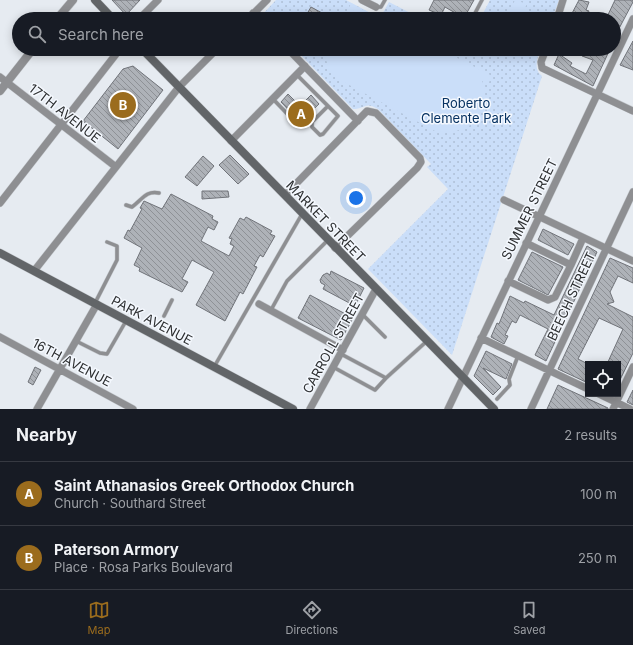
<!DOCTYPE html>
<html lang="en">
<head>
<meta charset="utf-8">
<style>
  body { margin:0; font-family:Inter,sans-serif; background:#20242c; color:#f1f3f6 }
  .controls { position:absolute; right:12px; bottom:12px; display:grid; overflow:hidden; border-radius:0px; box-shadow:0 2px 10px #0003 }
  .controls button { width:36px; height:36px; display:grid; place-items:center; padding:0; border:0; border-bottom:1px solid #363941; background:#171b24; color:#f1f3f6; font:20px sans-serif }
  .you { position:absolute; left:356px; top:198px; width:14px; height:14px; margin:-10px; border:3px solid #fff; border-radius:50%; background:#1a73e8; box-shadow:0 0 0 6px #1a73e833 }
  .badge { display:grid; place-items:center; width:26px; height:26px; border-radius:50%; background:#9b6c1d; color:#fff; font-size:13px; font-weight:700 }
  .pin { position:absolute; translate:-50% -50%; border:2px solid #fff; box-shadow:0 1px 4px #0006 }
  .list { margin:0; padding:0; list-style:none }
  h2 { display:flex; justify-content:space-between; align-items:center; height:52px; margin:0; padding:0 16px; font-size:17px }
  h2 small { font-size:13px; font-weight:400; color:#9ea1a6 }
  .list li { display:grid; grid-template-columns:26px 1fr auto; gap:12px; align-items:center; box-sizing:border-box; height:64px; padding:0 16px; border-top:1px solid #363941 }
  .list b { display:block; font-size:15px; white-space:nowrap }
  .list p { margin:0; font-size:13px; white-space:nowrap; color:#9ea1a6 }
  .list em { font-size:13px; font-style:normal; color:#9ea1a6 }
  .icon { flex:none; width:22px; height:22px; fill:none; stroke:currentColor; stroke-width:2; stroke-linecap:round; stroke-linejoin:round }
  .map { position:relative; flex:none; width:633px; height:409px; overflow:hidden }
  .search { position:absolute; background:#171b24; box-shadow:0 2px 10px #0003; left:12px; right:12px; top:12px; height:44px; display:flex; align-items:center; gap:10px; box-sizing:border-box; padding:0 14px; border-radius:22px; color:#9ea1a6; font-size:15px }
  .sheet { height:180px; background:#171b24 }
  nav { display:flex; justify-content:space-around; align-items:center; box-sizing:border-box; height:56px; border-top:1px solid #363941; background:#171b24; font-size:11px; color:#9ea1a6 }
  nav a { display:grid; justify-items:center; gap:2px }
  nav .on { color:#9b6c1d }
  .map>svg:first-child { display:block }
</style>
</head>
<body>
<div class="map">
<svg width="633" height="409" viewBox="0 0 633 409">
  <defs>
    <pattern id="park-dots" width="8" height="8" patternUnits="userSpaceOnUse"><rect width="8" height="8" fill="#cadef9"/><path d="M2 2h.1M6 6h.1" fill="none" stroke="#aebfd6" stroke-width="1.8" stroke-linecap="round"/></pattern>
    <pattern id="building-back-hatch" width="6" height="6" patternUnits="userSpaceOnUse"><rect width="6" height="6" fill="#aeb2b8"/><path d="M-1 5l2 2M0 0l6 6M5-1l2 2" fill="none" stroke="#8e9196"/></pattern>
  </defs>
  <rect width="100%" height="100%" fill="#e6ebf1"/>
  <!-- park -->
  <path fill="url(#park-dots)" d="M276,0H346L380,18L389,2L422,19H266L262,15Z
    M490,0H559L552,19H480Z
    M295,49H541C537,58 533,69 542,76L452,355L368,269L448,189L427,167L431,164L378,109C365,101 365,109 353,109Z"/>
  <!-- pitch -->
  <path fill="#cadef9" d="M515,0L527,4L519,19H507L506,18Z
    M351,3L380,19H381H339L355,12L349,8Z
    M323,49H440L492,76L489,82L481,78C496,113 469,137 435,131L338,79L329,70Z"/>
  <!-- building -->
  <path fill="url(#building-back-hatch)" stroke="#707379" d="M112,0H140L126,15Z
    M434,0H474L464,18L445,7L441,15L429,10Z
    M579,0L589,2L586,10L589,11L585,19H569Z
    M615,0H633V2L614,38V19H606Z
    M311,7L333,19H304Z
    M633,41V70L620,65Z
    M586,49H610L593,86L554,65L559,54L572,63L570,66L586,74L593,60L582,56Z
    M133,66L163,90L118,149L83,121L123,69Z
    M288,94L300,106L311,95L319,104L300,122L281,102Z
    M230,155L249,174L238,184L219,165Z
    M203,156L214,166L197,186L185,177Z
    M202,191H228L229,197L202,199Z
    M171,194L213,216L212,219L218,222L214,230L208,227L201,241L229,256L234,246L230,244L232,239L229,238L240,218L244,220L246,217L272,231L270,234L275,236L263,257L260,255L254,266L257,267L243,294L240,292L225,321L196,305L214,272L192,260L182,279L188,282L182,292L139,271L140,268L134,265L142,248L124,238L128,230L130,231L142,209L140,208L144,201L162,209Z
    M543,229L574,244L568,255L538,240Z
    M587,246L597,252L546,361L535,355L548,329L520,315L516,323L512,321L505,335L508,336L504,344L491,337L497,323L499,324L510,296L524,303L525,301L554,315Z
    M532,252L563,267L548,295L518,280Z
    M610,258L633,268V283L618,276L610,292L614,302L607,304L633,317V353L618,384V364H607L623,329L599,318L578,359L588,364V383L558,369Z
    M331,271L364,288L355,306L323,289L325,285L321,283L320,280L323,275L327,273L330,275Z
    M310,295L353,318L341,340L298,318Z
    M486,351L512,364L506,379L483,368L501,387L493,395L474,376Z
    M35,367L41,370L33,385L28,382Z
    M558,385L608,408V409H547Z
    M633,390V405L627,402Z"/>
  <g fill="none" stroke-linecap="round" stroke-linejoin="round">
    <!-- service casing -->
    <g stroke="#c5c9ce" stroke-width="4.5">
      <path id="service" d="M376,7H381L385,0
        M472,19L482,0
        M297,75L338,116L323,134L320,135L312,127V122L328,106
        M273,99L297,124
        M126,205L132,207C142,200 146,190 159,193
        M95,303L117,260V246L107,242
        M271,310L287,281L328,240
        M362,314L385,337
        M164,316L172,300
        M76,341L100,353L107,354L126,321
        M341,354L386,378
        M214,367L302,214
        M333,367L375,390L386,378L427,341
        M497,399L510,385L509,379L518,356"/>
    </g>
    <!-- minor casing -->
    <g stroke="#c5c9ce" stroke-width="8">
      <path id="minor" d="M362,0L376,7
        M253,13L259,19
        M139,19L158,0
        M248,19L267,0
        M557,19L563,0
        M288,49L358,121
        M546,49L541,62L542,68L633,111
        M0,77L116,167
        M231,141L305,66
        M285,195L367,111L376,113L420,158L421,162L417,168L335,248
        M504,200L633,261
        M0,203L120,49
        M571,265L583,238
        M34,271L179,87L217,49
        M508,281L548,300L555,297L571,265L526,243
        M259,304L343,350
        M0,337L133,409
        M481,338L588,389
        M599,394L630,409
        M37,409L97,304
        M310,409L376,289
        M448,409L633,19
        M531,409L633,192
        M613,409L633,367"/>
    </g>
    <!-- tertiary casing -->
    <g stroke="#c5c9ce" stroke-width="9">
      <path id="tertiary" d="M57,19L73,0
        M0,91L33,49"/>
    </g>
    <!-- secondary casing -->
    <g stroke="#c5c9ce" stroke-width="9">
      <path id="secondary" d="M95,0L113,19
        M142,49L494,409
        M0,253L293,409"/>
    </g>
    <!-- service -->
    <use href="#service" stroke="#8e8f92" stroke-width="3.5"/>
    <!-- minor -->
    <use href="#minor" stroke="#8e8f92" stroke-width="7"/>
    <!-- tertiary -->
    <use href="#tertiary" stroke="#8e8f92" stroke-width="8"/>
    <!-- secondary -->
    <use href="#secondary" stroke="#626568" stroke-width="8"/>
  </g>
  <g text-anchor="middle" stroke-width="3" stroke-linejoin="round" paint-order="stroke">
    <!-- park labels -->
    <g font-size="13" fill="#073262" stroke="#f4f8fe">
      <text x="466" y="108">Roberto<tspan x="466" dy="15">Clemente Park</tspan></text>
    </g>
    <!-- street labels -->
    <g font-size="13" fill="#2d2f31" stroke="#f4f8fe">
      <text transform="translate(65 113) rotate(38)" y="5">17TH AVENUE</text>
      <text transform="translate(529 209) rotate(-64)" y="5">SUMMER STREET</text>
      <text transform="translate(326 221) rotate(46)" y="5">MARKET STREET</text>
      <text transform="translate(571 296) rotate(-65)" y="5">BEECH STREET</text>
      <text transform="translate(152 320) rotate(28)" y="5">PARK AVENUE</text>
      <text transform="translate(333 343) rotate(-61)" y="5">CARROLL STREET</text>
      <text transform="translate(72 362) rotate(28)" y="5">16TH AVENUE</text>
    </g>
  </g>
</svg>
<div class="controls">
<button><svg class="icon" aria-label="locate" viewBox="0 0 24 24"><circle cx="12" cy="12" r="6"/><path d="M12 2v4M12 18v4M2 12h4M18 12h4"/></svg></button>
</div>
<div class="you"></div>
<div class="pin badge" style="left:301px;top:114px">A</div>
<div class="pin badge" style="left:123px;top:105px">B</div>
<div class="search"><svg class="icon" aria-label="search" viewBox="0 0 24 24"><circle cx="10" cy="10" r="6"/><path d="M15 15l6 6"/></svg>Search here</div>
</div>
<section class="sheet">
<h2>Nearby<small>2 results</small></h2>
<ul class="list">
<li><span class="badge">A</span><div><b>Saint Athanasios Greek Orthodox Church</b><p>Church · Southard Street</p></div><em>100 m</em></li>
<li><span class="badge">B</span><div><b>Paterson Armory</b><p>Place · Rosa Parks Boulevard</p></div><em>250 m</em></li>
</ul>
</section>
<nav>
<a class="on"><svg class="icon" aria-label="map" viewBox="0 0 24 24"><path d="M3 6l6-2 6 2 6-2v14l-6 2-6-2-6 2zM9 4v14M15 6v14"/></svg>Map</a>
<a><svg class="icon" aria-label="directions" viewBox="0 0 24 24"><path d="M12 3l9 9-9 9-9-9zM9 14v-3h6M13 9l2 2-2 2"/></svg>Directions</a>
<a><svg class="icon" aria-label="saved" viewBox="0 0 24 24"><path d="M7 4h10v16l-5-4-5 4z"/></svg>Saved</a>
</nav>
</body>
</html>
